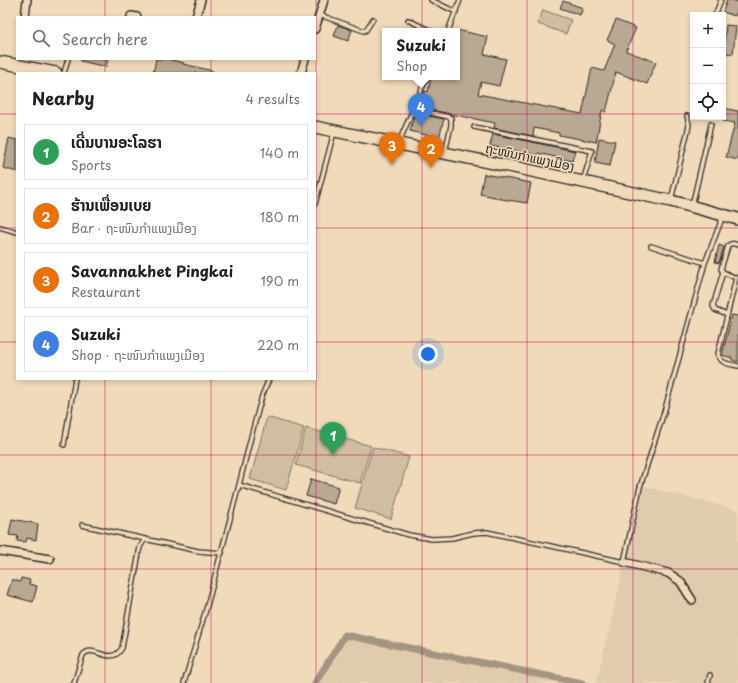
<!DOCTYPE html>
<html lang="en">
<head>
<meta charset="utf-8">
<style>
  body { margin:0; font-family:"Playpen Sans","Noto Sans Lao",sans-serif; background:#f2f2f2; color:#202124 }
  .controls { position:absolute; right:12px; top:12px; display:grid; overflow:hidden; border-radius:0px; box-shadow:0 2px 6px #0003 }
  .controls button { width:36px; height:36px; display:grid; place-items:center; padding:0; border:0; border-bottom:1px solid #e0e0e0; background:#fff; color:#202124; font:20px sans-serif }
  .you { position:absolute; left:428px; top:354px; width:14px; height:14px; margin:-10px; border:3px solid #fff; border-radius:50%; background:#1a73e8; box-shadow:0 0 0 6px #1a73e833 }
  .badge { display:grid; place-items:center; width:26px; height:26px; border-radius:50%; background:#d1495b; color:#fff; font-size:13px; font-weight:700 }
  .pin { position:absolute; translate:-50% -33px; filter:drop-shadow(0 1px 2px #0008) }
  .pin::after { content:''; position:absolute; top:21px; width:14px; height:12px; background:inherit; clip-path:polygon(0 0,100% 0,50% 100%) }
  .popup { position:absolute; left:382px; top:28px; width:78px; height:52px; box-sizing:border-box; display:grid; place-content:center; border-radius:0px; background:#fff; filter:drop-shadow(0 1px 3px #0005); font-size:13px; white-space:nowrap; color:#757577 }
  .popup b { font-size:15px; color:#202124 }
  .popup::after { content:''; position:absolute; left:50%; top:100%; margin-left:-8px; border:8px solid transparent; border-top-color:#fff }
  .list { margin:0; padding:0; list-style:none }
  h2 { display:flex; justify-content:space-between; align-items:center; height:52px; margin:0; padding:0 16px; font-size:17px }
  h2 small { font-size:13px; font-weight:400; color:#757577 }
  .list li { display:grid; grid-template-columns:26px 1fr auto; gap:12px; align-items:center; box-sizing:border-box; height:56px; margin:0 8px 8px; padding:0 8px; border:1px solid #e0e0e0; border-radius:0px }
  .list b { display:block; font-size:15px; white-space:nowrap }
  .list p { margin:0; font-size:13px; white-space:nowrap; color:#757577 }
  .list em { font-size:13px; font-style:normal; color:#757577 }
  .icon { flex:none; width:22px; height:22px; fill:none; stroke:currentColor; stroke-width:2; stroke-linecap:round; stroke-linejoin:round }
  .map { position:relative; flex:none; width:738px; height:683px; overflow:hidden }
  .search { position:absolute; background:#fff; box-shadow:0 2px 6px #0003; left:16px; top:16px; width:300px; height:44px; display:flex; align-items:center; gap:10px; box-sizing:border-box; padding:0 14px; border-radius:0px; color:#757577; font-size:15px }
  .panel { position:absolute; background:#fff; box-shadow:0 2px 6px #0003; left:16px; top:72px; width:300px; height:308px; border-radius:0px }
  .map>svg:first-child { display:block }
</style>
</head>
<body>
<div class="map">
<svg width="738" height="683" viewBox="0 0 738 683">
  <rect width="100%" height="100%" fill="#f1daba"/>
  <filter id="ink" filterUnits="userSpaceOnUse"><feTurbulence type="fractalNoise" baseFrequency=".025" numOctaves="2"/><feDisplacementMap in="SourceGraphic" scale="8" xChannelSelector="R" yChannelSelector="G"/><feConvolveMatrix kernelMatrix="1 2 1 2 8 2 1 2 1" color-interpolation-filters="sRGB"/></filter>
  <g filter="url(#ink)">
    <!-- built -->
    <path fill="#e0cbae" d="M643,486L738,510V683H596Z
      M345,635L582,683H315Z"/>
    <!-- green -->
    <path fill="#d0bea2" stroke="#7e7466" d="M543,10L571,20L566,34L538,24Z
      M267,417L304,428L286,490L250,479Z
      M306,428L371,446L360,483L296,465Z
      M373,447L409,457L391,519L355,508Z"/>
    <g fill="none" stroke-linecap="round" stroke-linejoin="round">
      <!-- canal -->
      <path stroke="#a39581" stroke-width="7" d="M315,683L345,635L582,683"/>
    </g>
    <!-- building -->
    <path fill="#baa992" stroke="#2b2b2b" d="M727,0H732L738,2V7L735,16L723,12Z
      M563,1L583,8L580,15L560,8Z
      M616,20L636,28L626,51L656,62L647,84L616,72L606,112L602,110L596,142L559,135V133L534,128L533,136L494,128L495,123L431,110L428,112L429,116L444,119L439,138L410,131L414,116L418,106L421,107L425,91L428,92L431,77H457V30L488,37L484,54L506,59L499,86L481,82L478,94L582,114L592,68L604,71L615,44L607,40Z
      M338,25L352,30L348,41L334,36Z
      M726,25L736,26L733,54L723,53Z
      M81,59H108L106,67L81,61Z
      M156,59H172L171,60L184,63L183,64L213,71L212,73H153Z
      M723,108L738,111V160L726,157L735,123L723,121Z
      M493,134L575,151L572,161L538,153L537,155L490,146Z
      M9,138L17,140V172L3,168Z
      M599,138L615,141L610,166L595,163Z
      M484,174L531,183L527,203L495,198V197L480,194Z
      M719,245L724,247L719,263L715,262Z
      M732,315L738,316V362L732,360V358L722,355Z
      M311,479L339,487L334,504L306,496Z
      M12,519L38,524L36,540L27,538L26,542L17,541L18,536L9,535Z
      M21,578L30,580L29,584L37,586L33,602L7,595L12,579L20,582Z"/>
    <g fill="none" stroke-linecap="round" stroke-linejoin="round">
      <!-- lane casing -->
      <g stroke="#2b2b2b" stroke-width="6">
        <path id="lane" d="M431,0L456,12
          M320,15L364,31L366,30L373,19
          M715,15L721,0
          M408,20L431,31
          M448,31L460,0
          M64,73L68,59
          M431,113L449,117L451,118V126L445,152
          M474,127L592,151L583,181
          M399,142L427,77
          M671,200L688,130L689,125L687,116
          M315,204L334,132
          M692,206L711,124
          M0,227L17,232
          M738,245C734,244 731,242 728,246L721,269L723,272L736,278L718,354C720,364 730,364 738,366
          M651,246L705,263
          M723,272L713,306L715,310L727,315
          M269,379L262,396L253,429L239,485L409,535L432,539L452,538L473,533L487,532L624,562L640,487L665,409L705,263L723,216
          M64,445L75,379
          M82,525L145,539
          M74,683L83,655C93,642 110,668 122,648L140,547L145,539L198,551L222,553
          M184,683L207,606L239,485
          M708,683L710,675"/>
      </g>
      <!-- street casing -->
      <g stroke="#2b2b2b" stroke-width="10">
        <path id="street" d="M131,16L137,17
          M25,17L27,0
          M196,17L201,0
          M315,29L324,0
          M301,73L305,59
          M0,551L50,559
          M624,562L668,573L680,581L692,600"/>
      </g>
      <!-- primary casing -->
      <g stroke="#2b2b2b" stroke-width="14">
        <path id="primary" d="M0,62L56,73
          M315,127L518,168L671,201L738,219"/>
      </g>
      <!-- lane -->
      <use href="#lane" stroke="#f1daba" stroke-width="3.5"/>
      <!-- street -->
      <use href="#street" stroke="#f1daba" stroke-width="7"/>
      <!-- primary -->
      <use href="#primary" stroke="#f1daba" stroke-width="11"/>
    </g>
  </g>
  <!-- grid -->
  <path fill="none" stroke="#c2185b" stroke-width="1" stroke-opacity="0.55" d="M105,0V17M211,0V17M316,0V683M422,0V683M527,0V683M633,0V683M105,59V73M211,59V73M0,114H17M315,114H693M723,114H738M0,228H17M315,228H738M0,342H17M315,342H738M105,379V683M211,379V683M0,455H738M0,569H738"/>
  <g text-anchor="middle" stroke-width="3" stroke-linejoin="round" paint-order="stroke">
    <!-- street labels -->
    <g font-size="13" fill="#2b2b2b" stroke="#f1daba">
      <text transform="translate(530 157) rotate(12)" y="5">ຖະໜົນກຳແພງເມືອງ</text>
    </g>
  </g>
</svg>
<div class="controls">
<button>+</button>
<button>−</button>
<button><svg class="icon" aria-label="locate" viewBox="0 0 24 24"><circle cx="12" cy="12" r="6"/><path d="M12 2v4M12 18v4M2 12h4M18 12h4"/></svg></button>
</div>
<div class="you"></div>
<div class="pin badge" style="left:333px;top:455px;background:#2e9e5b">1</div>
<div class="pin badge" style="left:431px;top:168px;background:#e8710a">2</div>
<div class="pin badge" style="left:392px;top:165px;background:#e8710a">3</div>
<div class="pin badge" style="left:421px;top:126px;background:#3f7fe0">4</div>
<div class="popup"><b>Suzuki</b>Shop</div>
<div class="search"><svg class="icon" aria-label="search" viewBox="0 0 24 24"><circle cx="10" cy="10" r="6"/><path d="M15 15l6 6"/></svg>Search here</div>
<section class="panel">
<h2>Nearby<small>4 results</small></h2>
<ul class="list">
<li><span class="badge" style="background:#2e9e5b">1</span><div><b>ເດີ່ນບານອະໂລຮາ</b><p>Sports</p></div><em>140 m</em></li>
<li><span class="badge" style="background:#e8710a">2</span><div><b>ຮ້ານເພື່ອນເບຍ</b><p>Bar · ຖະໜົນກຳແພງເມືອງ</p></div><em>180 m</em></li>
<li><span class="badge" style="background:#e8710a">3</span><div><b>Savannakhet Pingkai</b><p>Restaurant</p></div><em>190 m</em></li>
<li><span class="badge" style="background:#3f7fe0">4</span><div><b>Suzuki</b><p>Shop · ຖະໜົນກຳແພງເມືອງ</p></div><em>220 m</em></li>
</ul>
</section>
</div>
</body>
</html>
